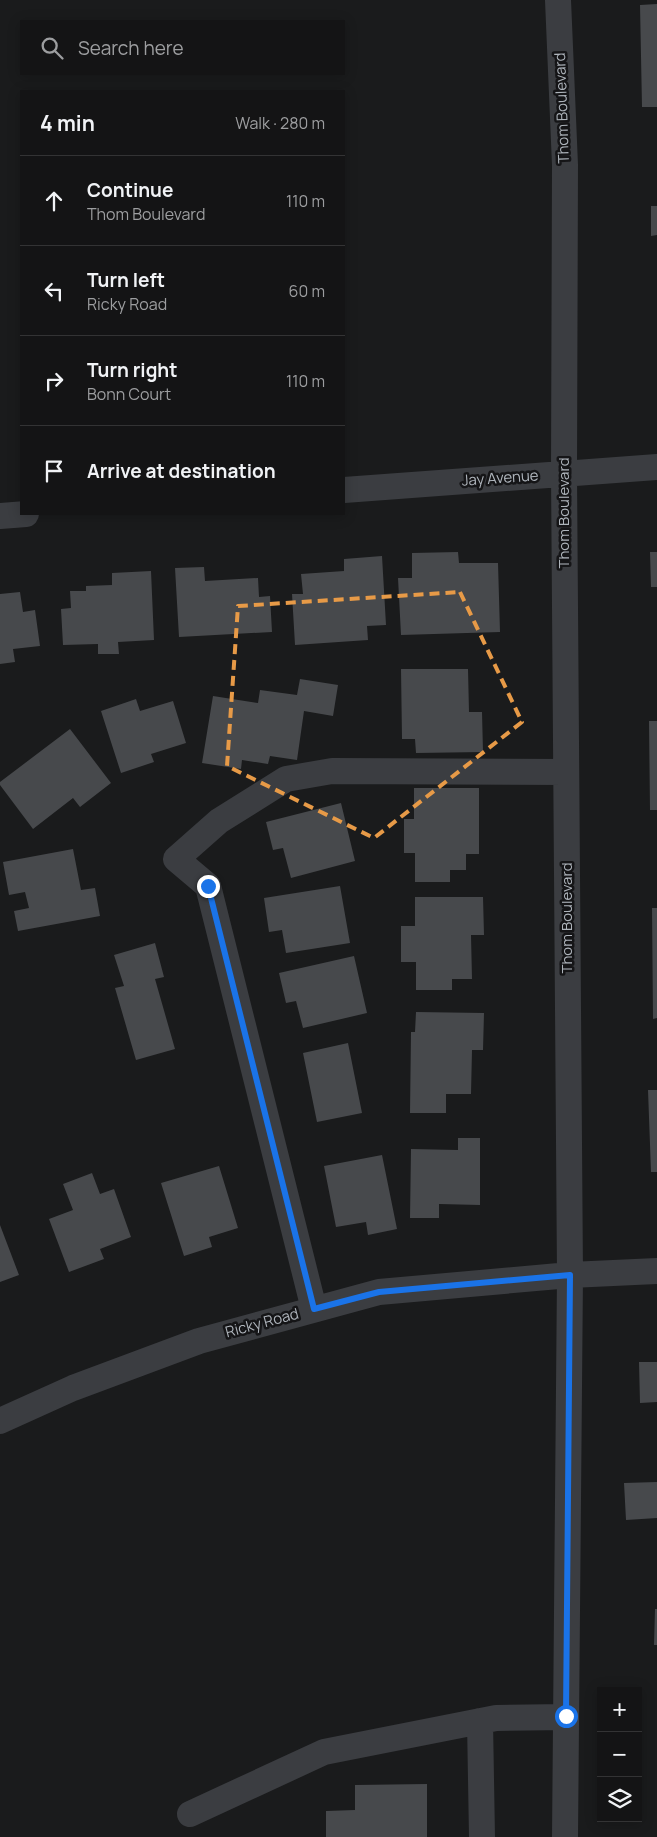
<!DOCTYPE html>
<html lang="en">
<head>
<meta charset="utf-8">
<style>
  body { margin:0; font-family:Manrope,sans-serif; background:#1d1d1e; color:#f1f3f6 }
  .controls { position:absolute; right:15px; bottom:15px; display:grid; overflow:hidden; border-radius:0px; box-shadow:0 2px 12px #0003 }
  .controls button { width:45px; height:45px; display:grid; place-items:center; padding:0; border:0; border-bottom:1px solid #333334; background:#141415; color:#f1f3f6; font:25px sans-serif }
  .stop { position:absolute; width:15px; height:15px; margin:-11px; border:4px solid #1a73e8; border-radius:50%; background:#fff }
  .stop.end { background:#1a73e8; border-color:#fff; box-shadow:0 1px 5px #0008 }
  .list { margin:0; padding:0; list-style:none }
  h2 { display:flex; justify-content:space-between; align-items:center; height:65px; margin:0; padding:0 20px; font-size:21px }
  h2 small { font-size:16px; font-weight:400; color:#9d9ea0 }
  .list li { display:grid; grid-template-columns:32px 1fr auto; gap:15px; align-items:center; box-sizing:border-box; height:90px; padding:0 20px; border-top:1px solid #333334 }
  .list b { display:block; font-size:19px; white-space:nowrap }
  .list p { margin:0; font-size:16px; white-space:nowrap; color:#9d9ea0 }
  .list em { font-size:16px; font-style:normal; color:#9d9ea0 }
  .icon { flex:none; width:28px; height:28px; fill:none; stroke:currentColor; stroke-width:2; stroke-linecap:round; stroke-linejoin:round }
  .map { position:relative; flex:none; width:657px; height:1837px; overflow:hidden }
  .search { position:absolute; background:#141415; box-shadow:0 2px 12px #0003; left:20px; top:20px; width:325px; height:55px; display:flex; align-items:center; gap:12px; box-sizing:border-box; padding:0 18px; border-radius:0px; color:#9d9ea0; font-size:19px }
  .panel { position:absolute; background:#141415; box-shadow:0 2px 12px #0003; left:20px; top:90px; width:325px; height:425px; border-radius:0px }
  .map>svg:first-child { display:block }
</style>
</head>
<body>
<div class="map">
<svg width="657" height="1837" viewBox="0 0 657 1837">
  <rect width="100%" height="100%" fill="#1a1b1c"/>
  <!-- building -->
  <path fill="#47494c" d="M657,4V107H642L640,5Z
    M651,206H657V235L651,236Z
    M458,552L459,563H498L500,632L401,635L398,578H412V553Z
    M650,552H657V587H651Z
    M382,556L386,625L367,626L368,640L295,645L292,594H303L301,574L344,571V559Z
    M204,567L205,581L258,578L259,597L270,596L272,632L179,637L175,568Z
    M151,571L154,640L118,642L119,654H98V644L63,645L61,609L71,608L70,591H86V586L112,585V573Z
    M20,592L23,612L35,610L40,646L13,649L15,662L0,664V594Z
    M401,669H468L469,712H482L483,752L416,753L415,739H402Z
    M300,679L338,685L333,716L304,711L297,760L270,756L268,764L242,760L241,769L202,763L213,696L258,703L260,690L297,695Z
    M136,699L140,711L173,701L186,743L151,754L154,762L121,773L101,711Z
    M649,721H657V810H650Z
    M70,729L111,783L80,807L73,798L33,829L0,785V782Z
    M414,788H479V854H466V870H450V882H415V853H404V819H414Z
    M341,803L355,861L291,878L283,848L273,850L266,822Z
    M73,849L81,890L95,888L100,916L18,931L14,911L29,908L25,892L9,895L3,862Z
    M340,886L350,943L286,953L282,930L269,932L264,898Z
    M415,897H483L484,935H471L472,979H452V990H416V962H401V926H415Z
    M652,908H657V1018L653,1019Z
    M155,943L164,977L155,979L175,1049L136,1060L115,988L124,986L114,955Z
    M354,956L367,1013L303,1028L296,1001L286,1003L279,973Z
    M416,1012L484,1013L483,1050H472L471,1094H446V1113H410L411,1032H415Z
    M348,1043L362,1113L317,1122L303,1053Z
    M648,1090H657V1172H651Z
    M458,1138H480V1205L439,1204V1218H410L411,1149L458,1150Z
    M382,1155L397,1229L368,1235L366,1222L336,1227L324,1166Z
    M219,1166L238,1228L209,1237L212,1247L184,1256L161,1183Z
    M92,1173L100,1194L114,1189L131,1237L100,1249L104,1259L69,1272L49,1219L73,1210L63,1184Z
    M0,1225L19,1275L0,1282Z
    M639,1362H657V1402L640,1403Z
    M657,1482V1518L626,1520L624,1483Z
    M655,1609H657V1645H654Z
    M427,1784V1837H326V1811L355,1810V1785Z"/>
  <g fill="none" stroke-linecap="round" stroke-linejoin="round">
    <!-- minor -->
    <path stroke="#3b3d41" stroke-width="26" d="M558,0L565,165L564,473L570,1275L565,1837
      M344,490L657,467
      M0,516L26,514
      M314,1309L208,886L176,859L219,821L286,779L332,771L566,772
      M0,1421L73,1388L199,1341L379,1292L570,1275L657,1271
      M480,1721L482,1837
      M190,1814L324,1752L496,1718L566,1717"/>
  </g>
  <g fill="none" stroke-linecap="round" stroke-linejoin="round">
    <!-- route -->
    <path stroke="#1a73e8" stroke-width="6" d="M208,886L314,1309L379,1292L570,1275L566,1716"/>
  </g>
  <!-- marked area -->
  <path fill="none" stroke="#e79a47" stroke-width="4" stroke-dasharray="10 6" stroke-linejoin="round" d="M460,592L522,722L374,838L227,766L238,606Z"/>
  <g text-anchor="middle" stroke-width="5" stroke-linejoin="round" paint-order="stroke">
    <!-- street labels -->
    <g font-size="15" fill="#aeb4bb" stroke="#151517">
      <text transform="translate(562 108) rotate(-92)" y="5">Thom Boulevard</text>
      <text transform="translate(500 478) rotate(-4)" y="5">Jay Avenue</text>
      <text transform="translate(564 513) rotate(-90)" y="5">Thom Boulevard</text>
      <text transform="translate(567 918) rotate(-90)" y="5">Thom Boulevard</text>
      <text transform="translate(262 1323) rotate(-15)" y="5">Ricky Road</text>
    </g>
  </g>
</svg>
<div class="controls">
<button>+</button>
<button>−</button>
<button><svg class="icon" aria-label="layers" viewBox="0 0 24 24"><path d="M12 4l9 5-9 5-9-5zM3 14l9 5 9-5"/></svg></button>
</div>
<div class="stop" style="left:566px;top:1716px"></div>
<div class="stop end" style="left:208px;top:886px"></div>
<div class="search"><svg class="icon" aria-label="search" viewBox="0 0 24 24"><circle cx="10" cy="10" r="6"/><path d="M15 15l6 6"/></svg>Search here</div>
<section class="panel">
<h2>4 min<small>Walk · 280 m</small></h2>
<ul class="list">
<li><svg class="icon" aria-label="ahead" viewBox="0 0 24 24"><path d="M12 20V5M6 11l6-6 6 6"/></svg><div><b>Continue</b><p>Thom Boulevard</p></div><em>110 m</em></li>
<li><svg class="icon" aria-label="left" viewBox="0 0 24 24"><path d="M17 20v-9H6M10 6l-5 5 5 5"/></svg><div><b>Turn left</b><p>Ricky Road</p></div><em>60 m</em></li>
<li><svg class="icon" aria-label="right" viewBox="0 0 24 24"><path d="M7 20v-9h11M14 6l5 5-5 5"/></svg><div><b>Turn right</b><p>Bonn Court</p></div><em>110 m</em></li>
<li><svg class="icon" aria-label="arrive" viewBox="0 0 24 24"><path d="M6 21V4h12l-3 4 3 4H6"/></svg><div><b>Arrive at destination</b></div></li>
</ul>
</section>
</div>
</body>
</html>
